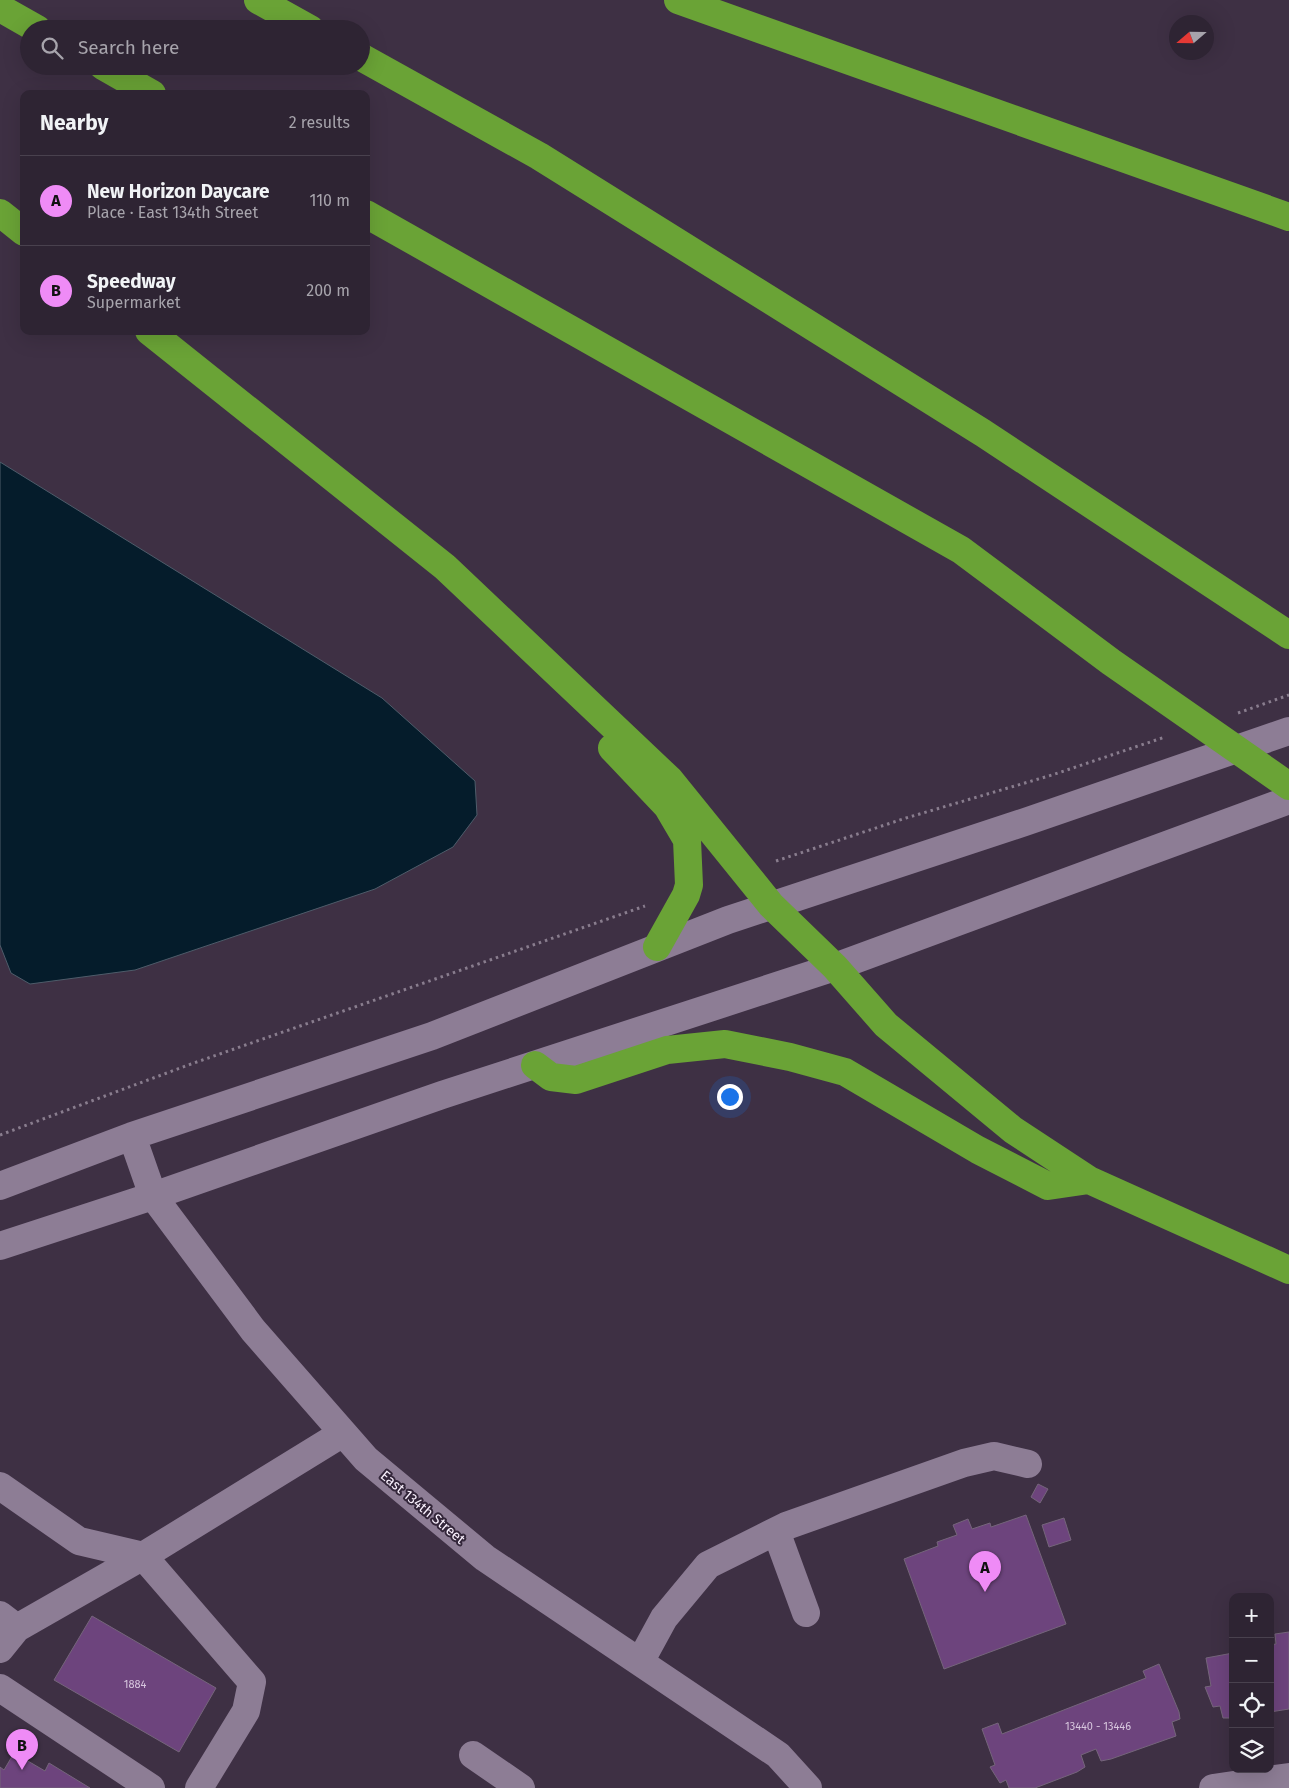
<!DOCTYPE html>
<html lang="en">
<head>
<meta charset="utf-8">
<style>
  body { margin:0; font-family:"Fira Sans",sans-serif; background:#3a303f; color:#f1f3f6 }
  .controls { position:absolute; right:15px; bottom:15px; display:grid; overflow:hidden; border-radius:10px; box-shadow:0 5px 20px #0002 }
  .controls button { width:45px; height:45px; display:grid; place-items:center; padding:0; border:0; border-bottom:1px solid #49414e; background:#2e2433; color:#f1f3f6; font:25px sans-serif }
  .compass { position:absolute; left:1169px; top:15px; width:45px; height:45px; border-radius:50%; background:#2e2433; box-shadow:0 5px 20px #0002; rotate:250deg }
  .you { position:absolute; left:729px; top:1096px; width:18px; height:18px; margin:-12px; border:4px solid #fff; border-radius:50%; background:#1a73e8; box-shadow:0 0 0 8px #1a73e833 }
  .badge { display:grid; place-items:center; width:32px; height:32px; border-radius:50%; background:#ef8bf6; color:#111; font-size:16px; font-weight:700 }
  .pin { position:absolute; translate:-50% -41px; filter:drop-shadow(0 1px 2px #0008) }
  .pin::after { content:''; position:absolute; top:26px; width:18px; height:15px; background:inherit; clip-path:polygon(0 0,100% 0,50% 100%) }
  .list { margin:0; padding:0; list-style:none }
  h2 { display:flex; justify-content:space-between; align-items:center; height:65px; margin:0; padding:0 20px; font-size:21px }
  h2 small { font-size:16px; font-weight:400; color:#a7a4ac }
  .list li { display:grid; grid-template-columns:32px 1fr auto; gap:15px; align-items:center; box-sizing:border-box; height:90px; padding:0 20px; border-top:1px solid #49414e }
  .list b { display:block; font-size:19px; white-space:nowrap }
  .list p { margin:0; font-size:16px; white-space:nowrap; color:#a7a4ac }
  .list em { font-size:16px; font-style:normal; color:#a7a4ac }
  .icon { flex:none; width:28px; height:28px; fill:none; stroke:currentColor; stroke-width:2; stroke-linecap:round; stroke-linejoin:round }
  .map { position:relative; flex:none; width:1289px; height:1788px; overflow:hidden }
  .search { position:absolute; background:#2e2433; box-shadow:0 5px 20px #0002; left:20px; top:20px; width:350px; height:55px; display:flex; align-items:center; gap:12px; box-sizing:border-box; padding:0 18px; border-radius:28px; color:#a7a4ac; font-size:19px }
  .panel { position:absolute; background:#2e2433; box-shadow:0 5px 20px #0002; left:20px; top:90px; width:350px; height:245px; border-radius:10px }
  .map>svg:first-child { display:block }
</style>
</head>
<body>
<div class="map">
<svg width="1289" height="1788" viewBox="0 0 1289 1788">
  <rect width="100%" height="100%" fill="#3e3044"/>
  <!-- water -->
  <path fill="#051c2b" stroke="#4e5c6a" d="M0,462L382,698L475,781L477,815L453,847L375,889L135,970L30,984L11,973L0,945Z"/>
  <!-- building -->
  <path fill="#6d447d" stroke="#75657b" d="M1038,1484L1048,1489L1040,1503L1031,1497Z
    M1026,1515L1066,1624L944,1669L904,1559L938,1546L937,1542L957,1535L953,1525L968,1519L972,1529L990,1523L991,1527Z
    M1064,1518L1071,1540L1049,1547L1042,1525Z
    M92,1616L216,1688L179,1752L54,1680Z
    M1289,1632V1709L1270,1712V1645L1276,1644L1275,1634Z
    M1233,1653V1718H1223L1220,1706L1213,1707L1205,1687L1211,1686L1206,1658Z
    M1159,1664L1179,1712L1180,1719L1172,1722L1176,1736L1111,1759L1101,1761L1096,1749L1081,1755L1085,1767L1077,1772L1035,1788H1009L1006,1780L1000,1783L990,1767L995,1765L982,1729L998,1723L1002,1734L1146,1678L1143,1671Z
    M14,1753L45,1771L49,1763L90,1788H0V1767L4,1770Z"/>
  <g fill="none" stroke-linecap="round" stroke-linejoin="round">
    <!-- path -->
    <path stroke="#897d8e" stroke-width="3" stroke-dasharray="2.5 4" stroke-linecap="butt" d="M1238,713L1289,695
      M776,861L906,818L1052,775L1165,737
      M0,1135L191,1064L645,906"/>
    <!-- minor -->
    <path stroke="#8d7d95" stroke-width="28" d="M132,1136L153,1196L253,1330L366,1459L485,1558L778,1755L808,1788
      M0,1186L132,1136L432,1036L728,920L1025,822L1289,731
      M0,1246L153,1196L442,1095L835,967L1289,800
      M0,1486L79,1541L143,1556L252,1682L246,1711L199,1788
      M776,1531L806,1613
      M0,1615L17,1628L0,1649
      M17,1628L143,1556L343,1433
      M640,1662L664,1618L708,1565L786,1526L964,1463L994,1456L1028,1464
      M0,1688L151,1788
      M473,1755L521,1788
      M1213,1788L1289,1777"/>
    <!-- highway -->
    <path stroke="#6aa336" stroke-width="28" d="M258,0L310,29
      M678,0L1289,217
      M0,8L37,29
      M361,57L539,156L983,433L1289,635
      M103,66L152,94
      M0,213L24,232
      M366,214L961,550L1111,662L1289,786
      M149,331L445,567L670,780L771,905L835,967L886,1025L1013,1130L1089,1180L1289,1270
      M612,748L667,806L687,840L689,885L686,895L657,947
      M535,1065L551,1077L576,1080L667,1050L725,1044L790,1057L845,1072L978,1150L1048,1186L1089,1180"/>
  </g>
  <g text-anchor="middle" stroke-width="4" stroke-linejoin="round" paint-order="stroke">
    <!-- number labels -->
    <g font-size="11" fill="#d7c6de">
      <text x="135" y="1688">1884</text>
      <text x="1098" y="1730">13440 - 13446</text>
    </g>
    <!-- street labels -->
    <g font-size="14" fill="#faf1fe" stroke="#33263a">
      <text transform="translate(423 1507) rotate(40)" y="5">East 134th Street</text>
    </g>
  </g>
</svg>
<div class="controls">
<button>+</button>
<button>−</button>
<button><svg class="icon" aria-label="locate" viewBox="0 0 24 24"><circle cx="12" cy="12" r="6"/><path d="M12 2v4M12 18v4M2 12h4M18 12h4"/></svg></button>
<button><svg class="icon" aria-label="layers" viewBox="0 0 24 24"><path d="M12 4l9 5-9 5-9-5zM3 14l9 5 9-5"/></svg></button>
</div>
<svg class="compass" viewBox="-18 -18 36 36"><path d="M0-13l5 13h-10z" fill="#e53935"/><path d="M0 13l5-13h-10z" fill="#a7a4ac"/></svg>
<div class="you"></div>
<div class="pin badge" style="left:985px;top:1592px">A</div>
<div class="pin badge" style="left:22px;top:1770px">B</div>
<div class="search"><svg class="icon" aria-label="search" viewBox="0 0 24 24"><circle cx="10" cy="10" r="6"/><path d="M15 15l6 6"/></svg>Search here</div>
<section class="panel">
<h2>Nearby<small>2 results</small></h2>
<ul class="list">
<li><span class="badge">A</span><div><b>New Horizon Daycare</b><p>Place · East 134th Street</p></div><em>110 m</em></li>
<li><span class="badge">B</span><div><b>Speedway</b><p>Supermarket</p></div><em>200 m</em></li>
</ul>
</section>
</div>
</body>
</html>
